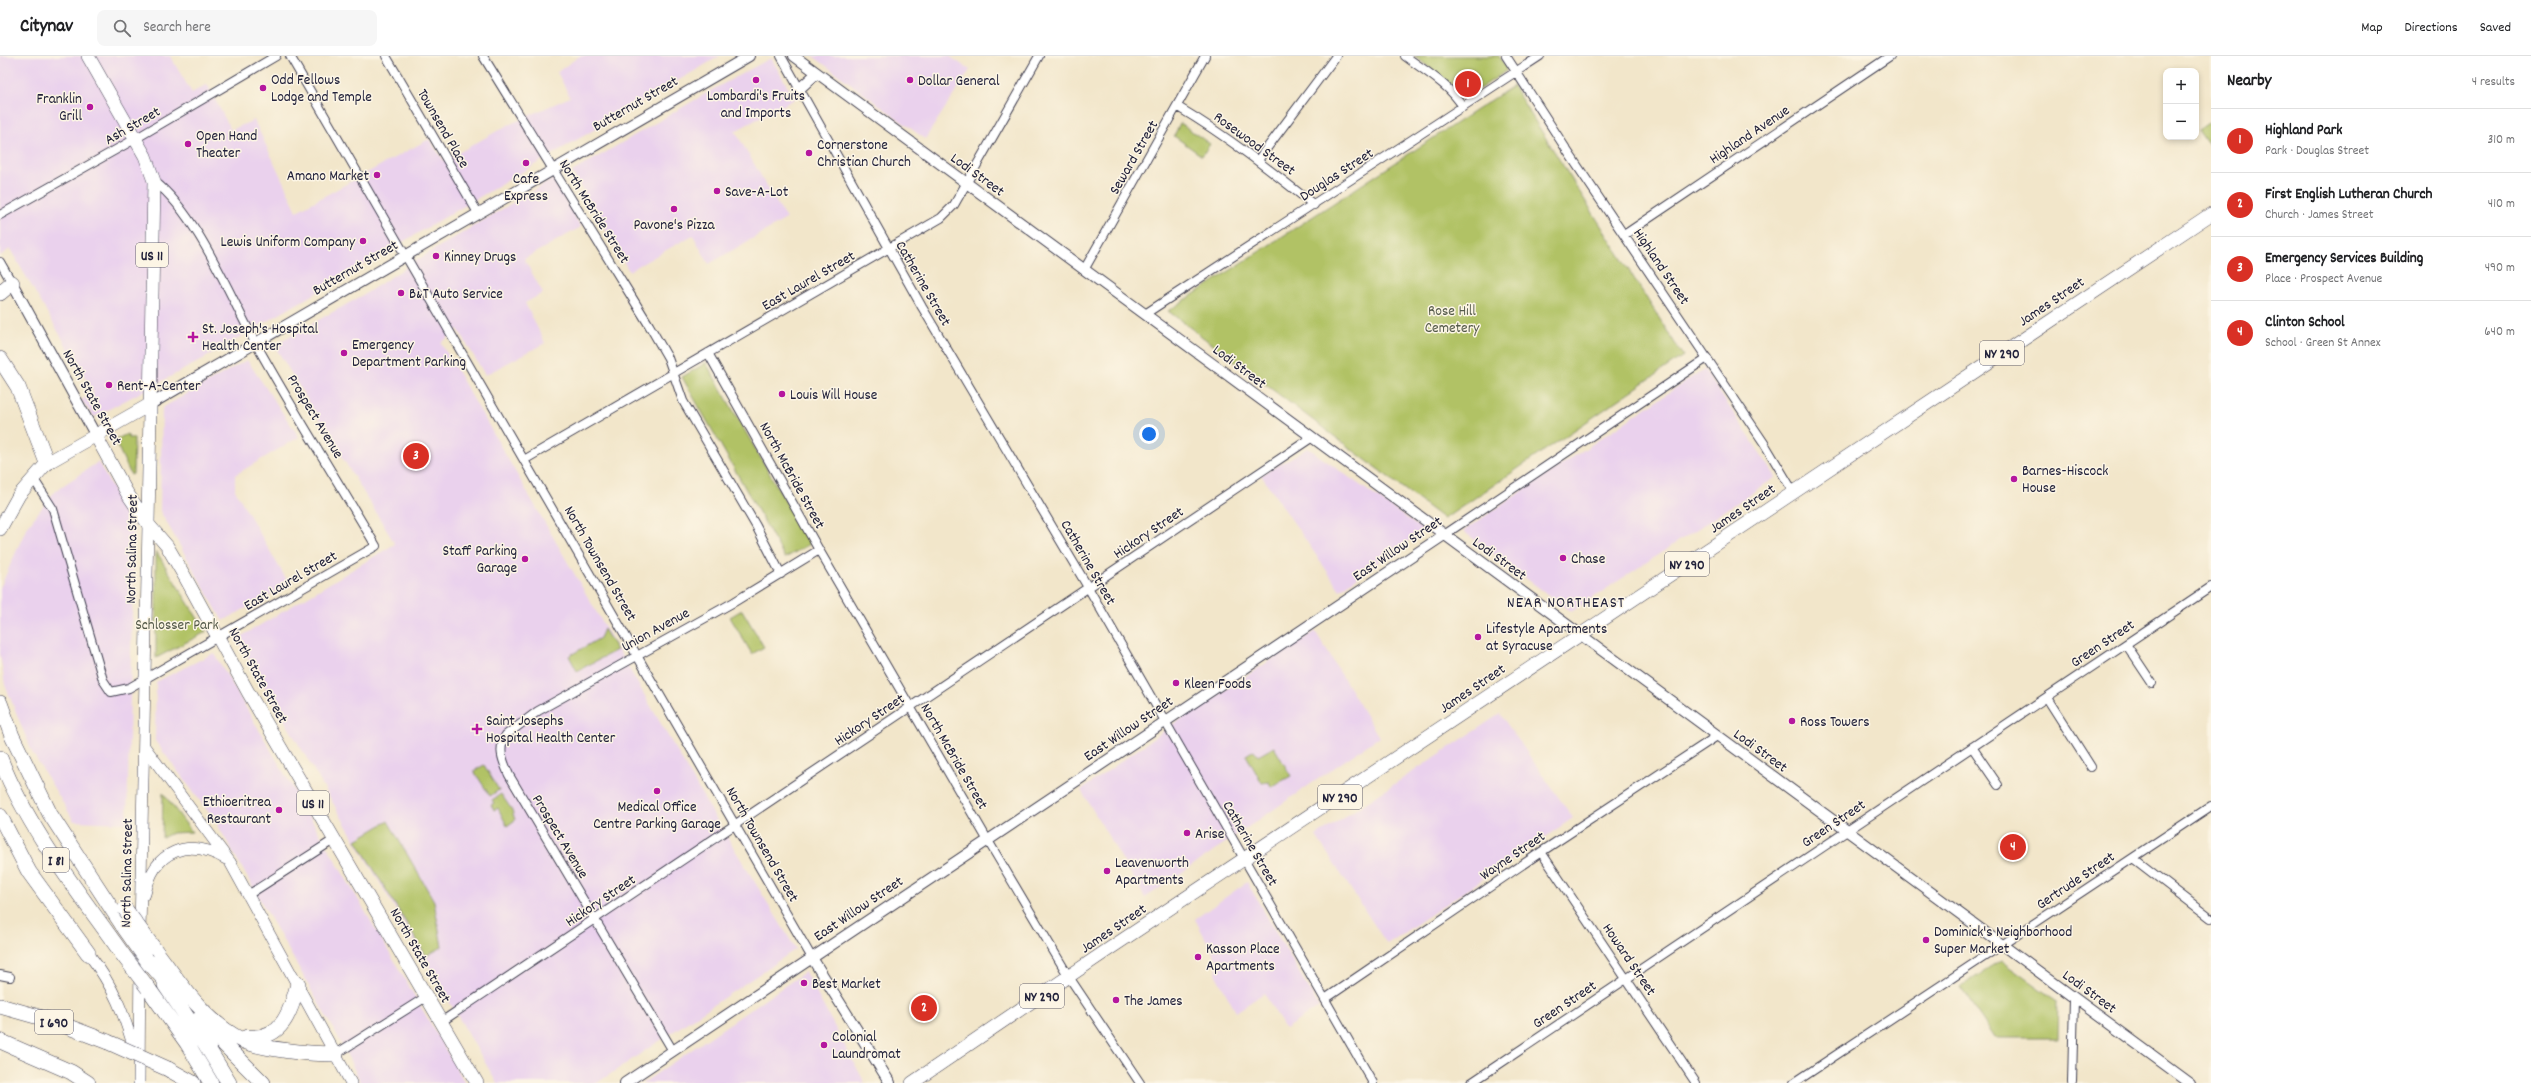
<!DOCTYPE html>
<html lang="en">
<head>
<meta charset="utf-8">
<style>
  body { margin:0; font-family:Dekko,sans-serif; background:#f6f6f6; color:#202124 }
  .controls { position:absolute; right:12px; top:12px; display:grid; overflow:hidden; border-radius:8px; box-shadow:0 2px 6px #0003 }
  .controls button { width:36px; height:36px; display:grid; place-items:center; padding:0; border:0; border-bottom:1px solid #e0e0e0; background:#fff; color:#202124; font:20px sans-serif }
  .you { position:absolute; left:1149px; top:378px; width:14px; height:14px; margin:-10px; border:3px solid #fff; border-radius:50%; background:#1a73e8; box-shadow:0 0 0 6px #1a73e833 }
  .badge { display:grid; place-items:center; width:26px; height:26px; border-radius:50%; background:#d93025; color:#fff; font-size:13px; font-weight:700 }
  .pin { position:absolute; translate:-50% -50%; border:2px solid #fff; box-shadow:0 1px 4px #0006 }
  .list { margin:0; padding:0; list-style:none }
  h2 { display:flex; justify-content:space-between; align-items:center; height:52px; margin:0; padding:0 16px; font-size:17px }
  h2 small { font-size:13px; font-weight:400; color:#757577 }
  .list li { display:grid; grid-template-columns:26px 1fr auto; gap:12px; align-items:center; box-sizing:border-box; height:64px; padding:0 16px; border-top:1px solid #e0e0e0 }
  .list b { display:block; font-size:15px; white-space:nowrap }
  .list p { margin:0; font-size:13px; white-space:nowrap; color:#757577 }
  .list em { font-size:13px; font-style:normal; color:#757577 }
  .icon { flex:none; width:22px; height:22px; fill:none; stroke:currentColor; stroke-width:2; stroke-linecap:round; stroke-linejoin:round }
  .map { position:relative; flex:none; width:2211px; height:1027px; overflow:hidden }
  header { display:flex; align-items:center; gap:24px; box-sizing:border-box; height:56px; padding:0 20px; background:#fff; border-bottom:1px solid #e0e0e0 }
  header strong { font-size:19px }
  nav { display:flex; gap:22px; margin-inline-start:auto; font-size:14px }
  .search { width:280px; height:36px; background:#f6f6f6; display:flex; align-items:center; gap:10px; box-sizing:border-box; padding:0 14px; border-radius:8px; color:#757577; font-size:15px }
  main { display:flex }
  aside { flex:1; background:#fff }
  .map>svg:first-child { display:block }
</style>
</head>
<body>
<header>
<strong>Citynav</strong>
<div class="search"><svg class="icon" aria-label="search" viewBox="0 0 24 24"><circle cx="10" cy="10" r="6"/><path d="M15 15l6 6"/></svg>Search here</div>
<nav><a>Map</a><a>Directions</a><a>Saved</a></nav>
</header>
<main>
<div class="map">
<svg width="2211" height="1027" viewBox="0 0 2211 1027">
  <rect width="100%" height="100%" fill="#fcf5e5"/>
  <filter id="ink" filterUnits="userSpaceOnUse"><feTurbulence type="fractalNoise" baseFrequency=".025" numOctaves="2"/><feDisplacementMap in="SourceGraphic" scale="8" xChannelSelector="R" yChannelSelector="G"/><feConvolveMatrix kernelMatrix="1 2 1 2 8 2 1 2 1" color-interpolation-filters="sRGB"/></filter>
  <filter id="wash" filterUnits="userSpaceOnUse"><feTurbulence type="fractalNoise" baseFrequency=".012" numOctaves="4" result="noise"/><feDisplacementMap in="SourceGraphic" scale="16" xChannelSelector="R" yChannelSelector="G"/><feGaussianBlur stdDeviation="0.9" result="paint"/><feColorMatrix in="noise" values="0 0 0 0 0 0 0 0 0 0 0 0 0 0 0 0 0 1.4 0 .05"/><feComposite in="paint" operator="in"/></filter>
  <g filter="url(#wash)">
    <rect width="100%" height="100%" fill="#f2e6ca"/>
    <!-- built -->
    <path fill="#ead1ed" d="M0,0H170L192,37L207,28L231,74L254,64L297,155L429,83L444,105L506,70L570,41L557,16L580,0H720L198,306L94,361L81,344L94,337L10,193L0,200Z
      M813,0H949L970,14L925,83Z
      M771,2L795,43L735,75L786,163L709,208L693,179L629,215L572,116L712,34Z
      M553,123L581,171L524,203L543,237L525,247L545,287L485,319L458,273L441,287L716,763L796,893L597,1027H497L237,583L395,488L274,289L365,238L417,204Z
      M247,304L299,381L235,419V434L289,528L223,565L160,455L162,352Z
      M1704,313L1776,421L1571,556L1463,475Z
      M1308,392L1423,474L1340,534L1261,419Z
      M98,406L134,472L127,767L74,765L32,696L5,629L0,598V532L27,471L55,435Z
      M1315,575L1379,681L1145,842L1081,734L1175,667Z
      M214,597L414,939L465,1027H361L339,983L216,766L155,685L156,626Z
      M1500,658L1573,762L1387,888L1316,780Z
      M1247,826L1319,951L1285,973L1264,937L1236,956L1216,919L1218,906L1195,863Z
      M805,916L865,1027H643Z"/>
    <!-- green -->
    <path fill="#b1c265" stroke="#6a7250" d="M1415,0H1499L1506,11V15L1469,40H1464Z
      M1513,30L1683,300L1444,463L1168,255Z
      M2211,65V93L2198,74Z
      M1180,67L1210,88L1202,100L1174,80Z
      M706,307L810,488L785,502L682,321Z
      M127,378L129,382H134L133,418L131,419L116,387L118,386L117,383Z
      M156,495L206,576L156,602Z
      M742,554L764,591L752,598L730,561Z
      M604,573L617,594L577,615L569,600L600,582Z
      M1274,691L1291,720L1271,731L1269,726L1262,727L1246,699L1254,694L1258,700Z
      M484,709L499,734L490,740L474,715Z
      M163,737L192,776L172,777L162,782Z
      M501,738L512,754L515,764L507,770L498,752L494,754L491,749L494,747L492,744Z
      M388,765L434,845L442,891L426,900L356,784Z
      M2001,905L2058,946L2057,982H1995L1960,931Z"/>
  </g>
  <g filter="url(#ink)">
    <g fill="none" stroke-linecap="round" stroke-linejoin="round">
      <!-- minor casing -->
      <g stroke="#413f50" stroke-width="10">
        <path id="minor" d="M290,0L812,902
          M386,0L478,157
          M483,0L649,269L668,302L683,345L756,470L781,518
          M781,0L922,251L1089,533L1373,1027
          M1405,0C1425,15 1450,29 1463,51
          M1506,0L1568,96L1764,387L1794,437
          M1178,51C1227,80 1270,114 1314,149
          M1258,104L1336,0
          M0,159L135,83L276,0
          M1624,179L1890,0
          M0,206L12,227
          M1084,214L1205,0
          M1145,258L1540,0
          M708,297L819,494L987,783L1069,921L1140,1027
          M524,404L941,162L954,149L1039,0
          M33,422L53,453L103,624L111,636L129,632L376,490C336,422 293,355 255,286C229,238 197,158 154,125
          M1444,479L1707,302
          M2126,588L2152,627
          M2047,642L2091,711
          M1972,691L1998,729
          M1541,796L1696,1027
          M2133,802L2211,862
          M248,839L335,783
          M0,919L10,921
          M1325,943L1541,796L1717,680
          M441,966L1311,382
          M673,995L509,719C503,705 497,693 506,679L538,655L734,546L819,494
          M336,998L426,941
          M1471,1027L2211,531
          M1794,1027L2211,750
          M2072,1027L2074,942"/>
      </g>
      <!-- tertiary casing -->
      <g stroke="#413f50" stroke-width="12">
        <path id="tertiary" d="M794,0L2190,1027
          M798,34L817,17
          M12,227L96,380
          M149,349L749,0
          M812,902L890,1027
          M625,1027L1444,479"/>
      </g>
      <!-- secondary casing -->
      <g stroke="#413f50" stroke-width="12">
        <path id="secondary" d="M144,690L230,806L351,1027
          M145,838C154,794 188,781 226,803
          M140,876L148,468
          M88,897C115,932 124,958 136,999
          M139,1027L140,894"/>
      </g>
      <!-- primary casing -->
      <g stroke="#413f50" stroke-width="14">
        <path id="primary" d="M88,0L145,100L154,125L148,468
          M96,380L127,437L148,468L167,490L185,521L248,636L477,1027
          M0,473L19,439L47,407L149,349
          M912,1027L1109,893L2211,158"/>
      </g>
      <!-- motorway casing -->
      <g stroke="#413f50" stroke-width="16">
        <path id="motorway" d="M0,237L12,227
          M0,303L18,331L47,407
          M0,647L12,680L50,758L123,870
          M0,702C27,772 80,838 123,899
          M0,760L29,816L88,897
          M152,890C178,924 203,965 242,984C262,994 313,998 336,998
          M147,904L175,936
          M165,929L206,989L229,1027
          M148,932L187,987L211,1027
          M0,950L53,965L108,986
          M199,963L263,1027
          M247,981C282,985 291,955 298,928
          M0,985L71,1016L88,1027
          M168,1013L193,1027"/>
      </g>
      <!-- minor -->
      <use href="#minor" stroke="#fff" stroke-width="8"/>
      <!-- tertiary -->
      <use href="#tertiary" stroke="#fff" stroke-width="10"/>
      <!-- secondary -->
      <use href="#secondary" stroke="#fff" stroke-width="11"/>
      <!-- primary -->
      <use href="#primary" stroke="#fff" stroke-width="13"/>
      <!-- motorway -->
      <use href="#motorway" stroke="#fff" stroke-width="15"/>
      <!-- motorway-bridge casing -->
      <g stroke="#413f50" stroke-width="16" stroke-linecap="butt">
        <path id="motorway-bridge" d="M125,853L152,890
          M123,870L147,904
          M123,899L148,932
          M108,986L168,1013"/>
      </g>
      <!-- motorway-bridge -->
      <use href="#motorway-bridge" stroke="#fff" stroke-width="15"/>
    </g>
  </g>
  <!-- markers -->
  <g fill="#b5179e" stroke="#fcf5e5" stroke-width="1.5">
    <circle cx="756" cy="24" r="4"/>
    <circle cx="910" cy="24" r="4"/>
    <circle cx="263" cy="32" r="4"/>
    <circle cx="90" cy="51" r="4"/>
    <circle cx="188" cy="88" r="4"/>
    <circle cx="809" cy="97" r="4"/>
    <circle cx="526" cy="107" r="4"/>
    <circle cx="377" cy="119" r="4"/>
    <circle cx="717" cy="135" r="4"/>
    <circle cx="674" cy="153" r="4"/>
    <circle cx="363" cy="185" r="4"/>
    <circle cx="436" cy="200" r="4"/>
    <circle cx="401" cy="237" r="4"/>
    <path d="M191 275h4v4h4v4h-4v4h-4v-4h-4v-4h4z"/>
    <circle cx="344" cy="297" r="4"/>
    <circle cx="109" cy="329" r="4"/>
    <circle cx="782" cy="338" r="4"/>
    <circle cx="2014" cy="423" r="4"/>
    <circle cx="1563" cy="502" r="4"/>
    <circle cx="525" cy="503" r="4"/>
    <circle cx="1478" cy="581" r="4"/>
    <circle cx="1176" cy="627" r="4"/>
    <circle cx="1792" cy="665" r="4"/>
    <path d="M475 667h4v4h4v4h-4v4h-4v-4h-4v-4h4z"/>
    <circle cx="657" cy="735" r="4"/>
    <circle cx="279" cy="754" r="4"/>
    <circle cx="1187" cy="777" r="4"/>
    <circle cx="1107" cy="815" r="4"/>
    <circle cx="1926" cy="884" r="4"/>
    <circle cx="1198" cy="901" r="4"/>
    <circle cx="804" cy="927" r="4"/>
    <circle cx="1116" cy="944" r="4"/>
    <circle cx="824" cy="989" r="4"/>
  </g>
  <g text-anchor="middle" stroke-width="3" stroke-linejoin="round" paint-order="stroke">
    <!-- shield labels -->
    <g fill="#fcf5e5" stroke="#63616e" stroke-width="1">
      <rect x="136" y="187" width="32" height="24" rx="3"/>
      <rect x="1980" y="285" width="44" height="24" rx="3"/>
      <rect x="1665" y="496" width="44" height="24" rx="3"/>
      <rect x="1318" y="729" width="44" height="24" rx="3"/>
      <rect x="297" y="735" width="32" height="24" rx="3"/>
      <rect x="43" y="792" width="26" height="24" rx="3"/>
      <rect x="1020" y="928" width="44" height="24" rx="3"/>
      <rect x="35" y="954" width="38" height="24" rx="3"/>
    </g>
    <g font-size="14" font-weight="bold" fill="#22223b">
      <text x="152" y="204">US 11</text>
      <text x="2002" y="302">NY 290</text>
      <text x="1687" y="513">NY 290</text>
      <text x="1340" y="746">NY 290</text>
      <text x="313" y="752">US 11</text>
      <text x="56" y="809">I 81</text>
      <text x="1042" y="945">NY 290</text>
      <text x="54" y="971">I 690</text>
    </g>
    <!-- poi labels -->
    <g font-size="15" fill="#22223b" stroke="#fcf5e5" text-anchor="start">
      <text x="271" y="28">Odd Fellows<tspan x="271" dy="17">Lodge and Temple</tspan></text>
      <text x="918" y="29">Dollar General</text>
      <text x="756" y="44" text-anchor="middle">Lombardi's Fruits<tspan x="756" dy="17">and Imports</tspan></text>
      <text x="82" y="47" text-anchor="end">Franklin<tspan x="82" dy="17">Grill</tspan></text>
      <text x="196" y="84">Open Hand<tspan x="196" dy="17">Theater</tspan></text>
      <text x="817" y="93">Cornerstone<tspan x="817" dy="17">Christian Church</tspan></text>
      <text x="369" y="124" text-anchor="end">Amano Market</text>
      <text x="526" y="127" text-anchor="middle">Cafe<tspan x="526" dy="17">Express</tspan></text>
      <text x="725" y="140">Save-A-Lot</text>
      <text x="674" y="173" text-anchor="middle">Pavone's Pizza</text>
      <text x="355" y="190" text-anchor="end">Lewis Uniform Company</text>
      <text x="444" y="205">Kinney Drugs</text>
      <text x="409" y="242">B&amp;T Auto Service</text>
      <text x="202" y="277">St. Joseph's Hospital<tspan x="202" dy="17">Health Center</tspan></text>
      <text x="352" y="293">Emergency<tspan x="352" dy="17">Department Parking</tspan></text>
      <text x="117" y="334">Rent-A-Center</text>
      <text x="790" y="343">Louis Will House</text>
      <text x="2022" y="419">Barnes-Hiscock<tspan x="2022" dy="17">House</tspan></text>
      <text x="517" y="499" text-anchor="end">Staff Parking<tspan x="517" dy="17">Garage</tspan></text>
      <text x="1571" y="507">Chase</text>
      <text x="1486" y="577">Lifestyle Apartments<tspan x="1486" dy="17">at Syracuse</tspan></text>
      <text x="1184" y="632">Kleen Foods</text>
      <text x="486" y="669">Saint Josephs<tspan x="486" dy="17">Hospital Health Center</tspan></text>
      <text x="1800" y="670">Ross Towers</text>
      <text x="271" y="750" text-anchor="end">Ethioeritrea<tspan x="271" dy="17">Restaurant</tspan></text>
      <text x="657" y="755" text-anchor="middle">Medical Office<tspan x="657" dy="17">Centre Parking Garage</tspan></text>
      <text x="1195" y="782">Arise</text>
      <text x="1115" y="811">Leavenworth<tspan x="1115" dy="17">Apartments</tspan></text>
      <text x="1934" y="880">Dominick's Neighborhood<tspan x="1934" dy="17">Super Market</tspan></text>
      <text x="1206" y="897">Kasson Place<tspan x="1206" dy="17">Apartments</tspan></text>
      <text x="812" y="932">Best Market</text>
      <text x="1124" y="949">The James</text>
      <text x="832" y="985">Colonial<tspan x="832" dy="17">Laundromat</tspan></text>
    </g>
    <!-- street labels -->
    <g font-size="15" fill="#22223b" stroke="#fcf5e5">
      <text transform="translate(635 47) rotate(-30)" y="5">Butternut Street</text>
      <text transform="translate(132 69) rotate(-30)" y="5">Ash Street</text>
      <text transform="translate(444 72) rotate(60)" y="5">Townsend Place</text>
      <text transform="translate(1749 78) rotate(-34)" y="5">Highland Avenue</text>
      <text transform="translate(1255 87) rotate(36)" y="5">Rosewood Street</text>
      <text transform="translate(1133 101) rotate(-60)" y="5">Seward Street</text>
      <text transform="translate(978 118) rotate(36)" y="5">Lodi Street</text>
      <text transform="translate(1336 118) rotate(-33)" y="5">Douglas Street</text>
      <text transform="translate(595 155) rotate(58)" y="5">North McBride Street</text>
      <text transform="translate(1662 210) rotate(56)" y="5">Highland Street</text>
      <text transform="translate(355 211) rotate(-30)" y="5">Butternut Street</text>
      <text transform="translate(808 224) rotate(-30)" y="5">East Laurel Street</text>
      <text transform="translate(924 227) rotate(60)" y="5">Catherine Street</text>
      <text transform="translate(2051 245) rotate(-34)" y="5">James Street</text>
      <text transform="translate(1240 310) rotate(37)" y="5">Lodi Street</text>
      <text transform="translate(93 341) rotate(61)" y="5">North State Street</text>
      <text transform="translate(316 360) rotate(59)" y="5">Prospect Avenue</text>
      <text transform="translate(793 419) rotate(61)" y="5">North McBride Street</text>
      <text transform="translate(1742 452) rotate(-34)" y="5">James Street</text>
      <text transform="translate(1148 476) rotate(-34)" y="5">Hickory Street</text>
      <text transform="translate(1397 492) rotate(-34)" y="5">East Willow Street</text>
      <text transform="translate(131 493) rotate(-89)" y="5">North Salina Street</text>
      <text transform="translate(1500 502) rotate(36)" y="5">Lodi Street</text>
      <text transform="translate(1089 506) rotate(60)" y="5">Catherine Street</text>
      <text transform="translate(601 507) rotate(60)" y="5">North Townsend Street</text>
      <text transform="translate(290 524) rotate(-30)" y="5">East Laurel Street</text>
      <text transform="translate(655 573) rotate(-29)" y="5">Union Avenue</text>
      <text transform="translate(2102 587) rotate(-34)" y="5">Green Street</text>
      <text transform="translate(259 619) rotate(61)" y="5">North State Street</text>
      <text transform="translate(1472 632) rotate(-34)" y="5">James Street</text>
      <text transform="translate(869 663) rotate(-34)" y="5">Hickory Street</text>
      <text transform="translate(1128 672) rotate(-34)" y="5">East Willow Street</text>
      <text transform="translate(1761 694) rotate(36)" y="5">Lodi Street</text>
      <text transform="translate(955 700) rotate(60)" y="5">North McBride Street</text>
      <text transform="translate(1833 767) rotate(-34)" y="5">Green Street</text>
      <text transform="translate(561 780) rotate(59)" y="5">Prospect Avenue</text>
      <text transform="translate(1251 787) rotate(60)" y="5">Catherine Street</text>
      <text transform="translate(763 788) rotate(60)" y="5">North Townsend Street</text>
      <text transform="translate(1512 799) rotate(-34)" y="5">Wayne Street</text>
      <text transform="translate(126 817) rotate(-89)" y="5">North Salina Street</text>
      <text transform="translate(2075 824) rotate(-34)" y="5">Gertrude Street</text>
      <text transform="translate(600 844) rotate(-34)" y="5">Hickory Street</text>
      <text transform="translate(858 852) rotate(-34)" y="5">East Willow Street</text>
      <text transform="translate(1113 872) rotate(-34)" y="5">James Street</text>
      <text transform="translate(421 899) rotate(60)" y="5">North State Street</text>
      <text transform="translate(1630 903) rotate(56)" y="5">Howard Street</text>
      <text transform="translate(2090 935) rotate(36)" y="5">Lodi Street</text>
      <text transform="translate(1564 948) rotate(-34)" y="5">Green Street</text>
    </g>
    <!-- park labels -->
    <g font-size="15" fill="#545a4a" stroke="#fcf5e5">
      <text x="1452" y="259">Rose Hill<tspan x="1452" dy="17">Cemetery</tspan></text>
      <text x="177" y="573">Schlosser Park</text>
    </g>
    <!-- neighbourhood labels -->
    <g font-size="16" letter-spacing="1" fill="#22223b" stroke="#fcf5e5">
      <text x="1566" y="551">NEAR NORTHEAST</text>
    </g>
  </g>
</svg>
<div class="controls">
<button>+</button>
<button>−</button>
</div>
<div class="you"></div>
<div class="pin badge" style="left:1468px;top:28px">1</div>
<div class="pin badge" style="left:924px;top:952px">2</div>
<div class="pin badge" style="left:416px;top:400px">3</div>
<div class="pin badge" style="left:2013px;top:791px">4</div>
</div>
<aside>
<h2>Nearby<small>4 results</small></h2>
<ul class="list">
<li><span class="badge">1</span><div><b>Highland Park</b><p>Park · Douglas Street</p></div><em>310 m</em></li>
<li><span class="badge">2</span><div><b>First English Lutheran Church</b><p>Church · James Street</p></div><em>410 m</em></li>
<li><span class="badge">3</span><div><b>Emergency Services Building</b><p>Place · Prospect Avenue</p></div><em>490 m</em></li>
<li><span class="badge">4</span><div><b>Clinton School</b><p>School · Green St Annex</p></div><em>640 m</em></li>
</ul>
</aside>
</main>
</body>
</html>
